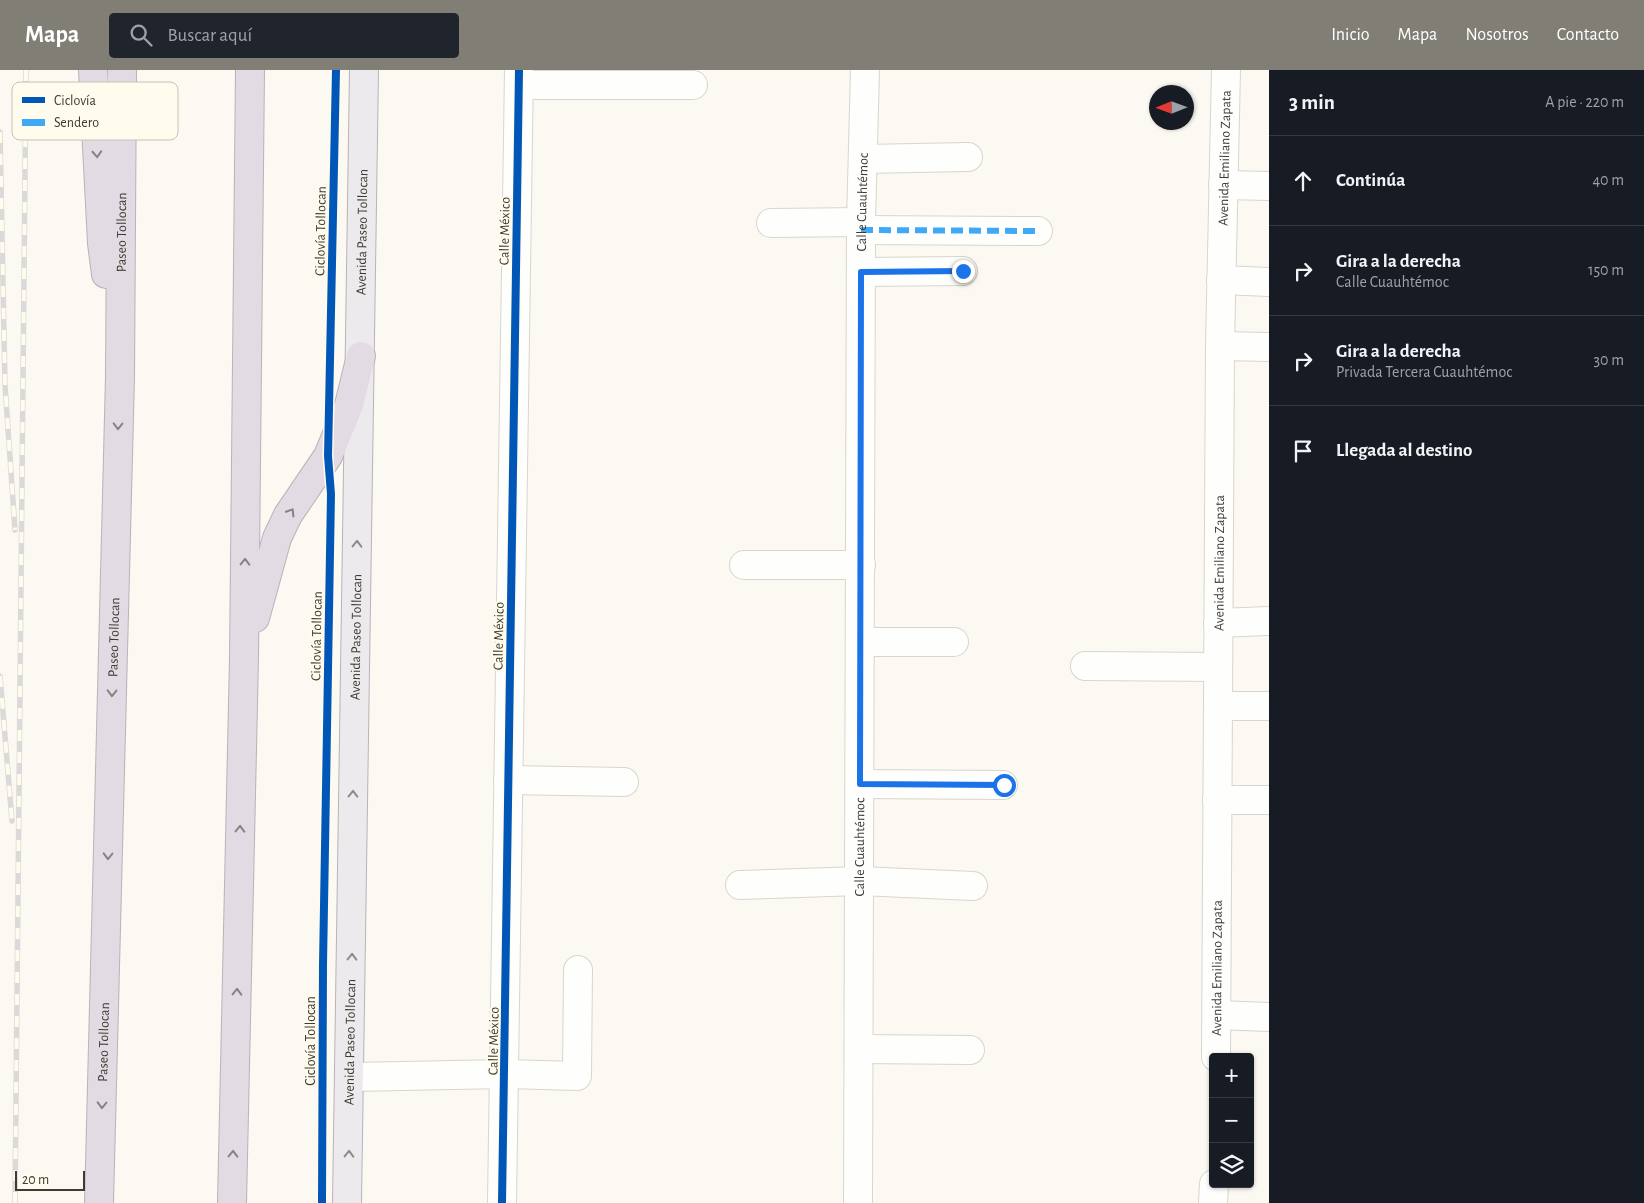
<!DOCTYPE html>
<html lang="es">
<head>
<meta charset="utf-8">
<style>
  body { margin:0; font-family:"Alegreya Sans",sans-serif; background:#20242c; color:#f1f3f6 }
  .controls { position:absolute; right:15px; bottom:15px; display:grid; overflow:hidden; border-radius:5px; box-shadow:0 1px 4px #0004 }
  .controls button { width:45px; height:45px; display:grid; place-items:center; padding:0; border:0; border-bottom:1px solid #363941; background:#171b24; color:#f1f3f6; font:25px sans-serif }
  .compass { position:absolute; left:1149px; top:15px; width:45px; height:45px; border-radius:50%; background:#171b24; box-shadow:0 1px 4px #0004; rotate:269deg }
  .scale { position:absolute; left:15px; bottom:12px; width:70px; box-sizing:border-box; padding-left:5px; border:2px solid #3e3b32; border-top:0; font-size:14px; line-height:18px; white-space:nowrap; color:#3e3b32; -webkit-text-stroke:4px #fffbed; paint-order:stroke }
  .stop { position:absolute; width:15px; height:15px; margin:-11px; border:4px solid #1a73e8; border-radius:50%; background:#fff }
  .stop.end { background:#1a73e8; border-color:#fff; box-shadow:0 1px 5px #0008 }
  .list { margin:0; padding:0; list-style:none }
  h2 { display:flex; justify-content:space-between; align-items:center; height:65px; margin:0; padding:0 20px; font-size:21px }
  h2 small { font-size:16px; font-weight:400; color:#9ea1a6 }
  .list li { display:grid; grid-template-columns:32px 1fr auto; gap:15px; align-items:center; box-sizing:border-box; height:90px; padding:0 20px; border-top:1px solid #363941 }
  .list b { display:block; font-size:19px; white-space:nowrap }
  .list p { margin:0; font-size:16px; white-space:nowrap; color:#9ea1a6 }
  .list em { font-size:16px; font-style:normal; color:#9ea1a6 }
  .icon { flex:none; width:28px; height:28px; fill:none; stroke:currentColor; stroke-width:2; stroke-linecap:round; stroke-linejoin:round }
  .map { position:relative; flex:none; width:1269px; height:1133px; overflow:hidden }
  header { display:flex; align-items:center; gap:30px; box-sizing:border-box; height:70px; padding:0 25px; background:#807e75; color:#fff }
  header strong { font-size:24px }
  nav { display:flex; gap:28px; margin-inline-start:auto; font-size:18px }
  .search { width:350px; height:45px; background:#20242c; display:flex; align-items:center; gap:12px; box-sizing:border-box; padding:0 18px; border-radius:5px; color:#9ea1a6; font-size:19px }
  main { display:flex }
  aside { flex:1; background:#171b24 }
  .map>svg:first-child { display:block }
</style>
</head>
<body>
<header>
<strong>Mapa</strong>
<div class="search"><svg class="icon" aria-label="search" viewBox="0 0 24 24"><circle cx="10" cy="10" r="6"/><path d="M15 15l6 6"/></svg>Buscar aquí</div>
<nav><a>Inicio</a><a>Mapa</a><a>Nosotros</a><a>Contacto</a></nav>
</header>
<main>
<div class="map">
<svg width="1269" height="1133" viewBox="0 0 1269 1133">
  <rect width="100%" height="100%" fill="#fbf9f1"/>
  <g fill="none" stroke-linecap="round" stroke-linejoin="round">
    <!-- minor casing -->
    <g stroke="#d8d5cd" stroke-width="30">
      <g id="minor">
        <path d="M519,15H693"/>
        <path d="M863,89L968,87"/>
        <path d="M1223,115L1269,116"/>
        <path d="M771,153L861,152"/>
        <path d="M861,160L1038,161"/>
        <path d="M861,202L963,201"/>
        <path d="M1221,210L1269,212"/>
        <path d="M1220,276L1269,277"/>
        <path d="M744,495H861"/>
        <path d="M1218,553L1269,551"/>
        <path d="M861,572H954"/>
        <path d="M1085,596L1218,597"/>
        <path d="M1218,636H1269"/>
        <path d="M508,710L624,712"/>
        <path d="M860,714L1003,715"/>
        <path d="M1217,730H1269"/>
        <path d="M740,815L860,811L973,816"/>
        <path d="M1217,945L1269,947"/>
        <path d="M860,979L970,980"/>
        <path id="s1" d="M1216,987L1220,276L1226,0"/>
        <path d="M351,1007L505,1004L577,1006L578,900"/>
        <path d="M502,1133L519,0"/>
        <path id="s2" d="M858,1133L861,152L865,0"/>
        <path d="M1213,1133L1214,1114"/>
      </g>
    </g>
    <!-- major casing -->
    <g stroke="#b9b2b8" stroke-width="30">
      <g id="major">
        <path id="s3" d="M347,1133L364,0"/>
      </g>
    </g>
    <!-- highway casing -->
    <g stroke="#b9b2b8" stroke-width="30">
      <g id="highway">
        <path d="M93,0L102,173L106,204"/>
        <path d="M255,548L277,468L288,445L328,386L349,335L361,286"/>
        <path id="s4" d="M99,1133L120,307L122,0"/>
        <path d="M232,1133L244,588L250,0"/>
      </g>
    </g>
    <!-- minor -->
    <use href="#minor" stroke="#fefefd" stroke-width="28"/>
    <!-- major -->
    <use href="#major" stroke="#edeaee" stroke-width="28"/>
    <!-- highway -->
    <use href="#highway" stroke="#e2dbe4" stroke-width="28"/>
    <!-- rail casing -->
    <g stroke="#dbdad8" stroke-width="5.5">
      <path id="rail" d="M0,62L5,315L15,460
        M0,606L12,751
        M15,1133L26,0"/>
    </g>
    <!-- rail -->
    <use href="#rail" stroke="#fffbed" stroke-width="4" stroke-dasharray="11" stroke-linecap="butt"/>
    <!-- quiet -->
    <path stroke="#3fa9f5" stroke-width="6" stroke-dasharray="12 6" stroke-linecap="butt" d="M861,160L1038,161"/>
    <!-- cycleway casing -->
    <g stroke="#fffbed" stroke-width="11">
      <path id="cycleway" d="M322,1133L323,895L331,424L328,386L336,0
        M502,1133L519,0"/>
    </g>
    <!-- cycleway -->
    <use href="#cycleway" stroke="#0057b8" stroke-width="8"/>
  </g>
  <!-- one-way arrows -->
  <defs><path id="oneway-chevron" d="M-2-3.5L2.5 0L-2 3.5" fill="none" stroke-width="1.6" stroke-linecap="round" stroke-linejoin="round" transform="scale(1.25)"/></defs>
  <g stroke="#888382">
    <use href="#oneway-chevron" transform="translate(97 84) rotate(87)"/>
    <use href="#oneway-chevron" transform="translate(118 356) rotate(91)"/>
    <use href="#oneway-chevron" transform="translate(291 442) rotate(-58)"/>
    <use href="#oneway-chevron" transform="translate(245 492) rotate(-89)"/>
    <use href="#oneway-chevron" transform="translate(112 623) rotate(91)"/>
    <use href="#oneway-chevron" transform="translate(240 759) rotate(-89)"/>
    <use href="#oneway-chevron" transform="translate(108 786) rotate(91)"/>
    <use href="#oneway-chevron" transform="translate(237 922) rotate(-89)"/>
    <use href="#oneway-chevron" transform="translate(102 1035) rotate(91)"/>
    <use href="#oneway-chevron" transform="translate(233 1084) rotate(-89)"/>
  </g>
  <g stroke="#8d8a87">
    <use href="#oneway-chevron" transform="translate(357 474) rotate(-89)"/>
    <use href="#oneway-chevron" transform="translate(353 724) rotate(-89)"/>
    <use href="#oneway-chevron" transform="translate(352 887) rotate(-89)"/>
    <use href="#oneway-chevron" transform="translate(349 1084) rotate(-89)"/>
  </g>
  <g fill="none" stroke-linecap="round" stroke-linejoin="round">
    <!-- route -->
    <path stroke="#1a73e8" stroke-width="6" d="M963,201L861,202L860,714L1004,715"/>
  </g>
  <g text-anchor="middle" stroke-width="4" stroke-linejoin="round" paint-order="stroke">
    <!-- street labels -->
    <g font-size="14" fill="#3e3b32" stroke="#fffbed">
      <text dy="5" stroke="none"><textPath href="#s1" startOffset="899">Avenida Emiliano Zapata</textPath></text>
      <text dy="5" stroke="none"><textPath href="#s2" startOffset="1001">Calle Cuauhtémoc</textPath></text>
      <text transform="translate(320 161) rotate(-89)" y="5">Ciclovía Tollocan</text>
      <text transform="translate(504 161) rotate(-89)" y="5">Calle México</text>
      <text dy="5" stroke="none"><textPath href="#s4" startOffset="971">Paseo Tollocan</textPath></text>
      <text dy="5" stroke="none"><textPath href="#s3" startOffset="971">Avenida Paseo Tollocan</textPath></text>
      <text dy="5" stroke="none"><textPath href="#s1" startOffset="494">Avenida Emiliano Zapata</textPath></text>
      <text transform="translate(316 566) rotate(-89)" y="5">Ciclovía Tollocan</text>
      <text transform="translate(498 566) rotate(-89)" y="5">Calle México</text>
      <text dy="5" stroke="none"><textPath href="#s4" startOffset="566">Paseo Tollocan</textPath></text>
      <text dy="5" stroke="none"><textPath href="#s3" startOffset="566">Avenida Paseo Tollocan</textPath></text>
      <text dy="5" stroke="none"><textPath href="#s2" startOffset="356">Calle Cuauhtémoc</textPath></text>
      <text dy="5" stroke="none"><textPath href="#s1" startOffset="89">Avenida Emiliano Zapata</textPath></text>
      <text dy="5" stroke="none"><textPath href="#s4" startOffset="161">Paseo Tollocan</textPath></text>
      <text transform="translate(310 971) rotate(-90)" y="5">Ciclovía Tollocan</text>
      <text dy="5" stroke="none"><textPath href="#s3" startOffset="161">Avenida Paseo Tollocan</textPath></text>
      <text transform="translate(493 971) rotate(-89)" y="5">Calle México</text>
    </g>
  </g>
  <!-- legend -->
  <rect x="12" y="12" width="166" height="58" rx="8" fill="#fffbed" stroke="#c5c1b5" stroke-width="1"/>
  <rect x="22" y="27" width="23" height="6" fill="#0057b8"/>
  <rect x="22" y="49" width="23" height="7" fill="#3fa9f5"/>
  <g font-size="14" fill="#3e3b32">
    <text x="54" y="35">Ciclovía</text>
    <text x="54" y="57">Sendero</text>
  </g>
</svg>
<div class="controls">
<button>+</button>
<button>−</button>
<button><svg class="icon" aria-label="layers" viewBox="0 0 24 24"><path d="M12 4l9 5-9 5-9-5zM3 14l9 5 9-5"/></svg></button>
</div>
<svg class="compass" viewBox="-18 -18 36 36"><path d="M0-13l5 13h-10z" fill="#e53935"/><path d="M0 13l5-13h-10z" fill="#9ea1a6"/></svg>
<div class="scale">20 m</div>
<div class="stop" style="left:1004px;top:715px"></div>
<div class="stop end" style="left:963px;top:201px"></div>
</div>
<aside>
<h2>3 min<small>A pie · 220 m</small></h2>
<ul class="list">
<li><svg class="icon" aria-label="ahead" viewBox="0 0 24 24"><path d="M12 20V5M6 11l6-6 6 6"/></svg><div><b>Continúa</b></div><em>40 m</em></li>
<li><svg class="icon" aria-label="right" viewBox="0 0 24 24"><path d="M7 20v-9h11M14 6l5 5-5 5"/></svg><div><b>Gira a la derecha</b><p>Calle Cuauhtémoc</p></div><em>150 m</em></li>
<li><svg class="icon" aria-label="right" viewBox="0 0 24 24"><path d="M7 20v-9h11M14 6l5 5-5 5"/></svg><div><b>Gira a la derecha</b><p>Privada Tercera Cuauhtémoc</p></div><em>30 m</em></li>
<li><svg class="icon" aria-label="arrive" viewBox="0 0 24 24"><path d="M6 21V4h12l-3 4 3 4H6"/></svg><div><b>Llegada al destino</b></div></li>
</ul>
</aside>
</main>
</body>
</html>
